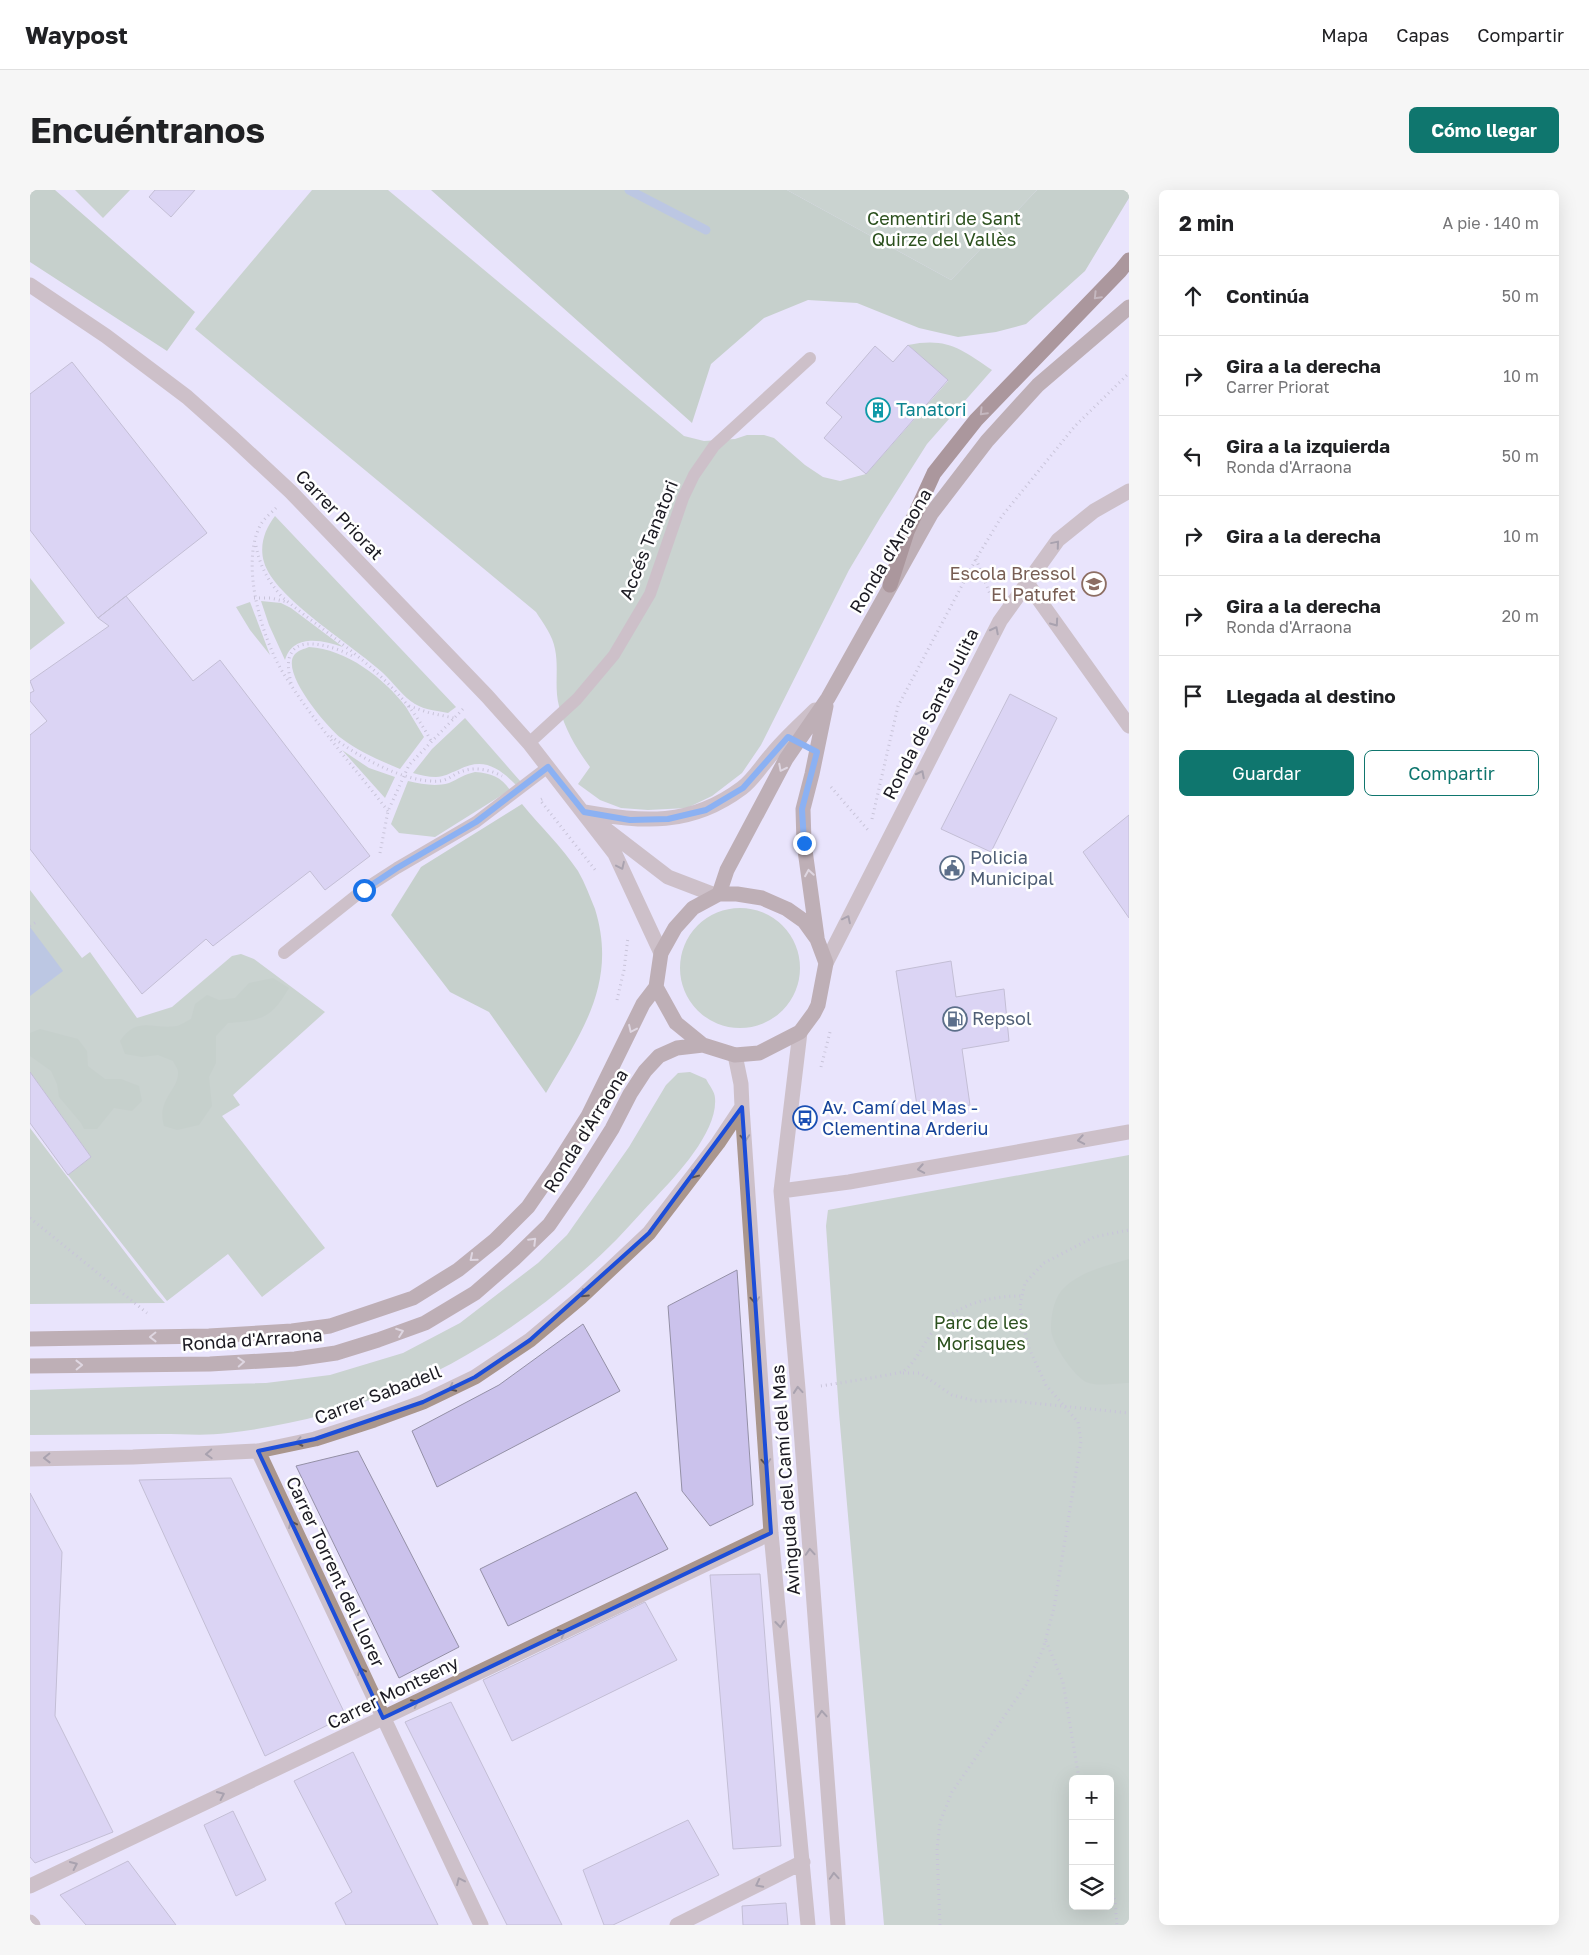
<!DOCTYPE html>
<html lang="es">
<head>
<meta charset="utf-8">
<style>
  body { margin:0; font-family:"Golos Text",sans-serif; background:#f6f6f6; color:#202124 }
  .controls { position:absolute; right:15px; bottom:15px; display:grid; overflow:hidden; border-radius:8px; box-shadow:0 5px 20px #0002 }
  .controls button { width:45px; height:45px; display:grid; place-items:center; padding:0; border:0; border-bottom:1px solid #e0e0e0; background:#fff; color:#202124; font:25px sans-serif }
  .stop { position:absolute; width:15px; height:15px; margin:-11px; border:4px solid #1a73e8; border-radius:50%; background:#fff }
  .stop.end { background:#1a73e8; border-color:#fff; box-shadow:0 1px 5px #0008 }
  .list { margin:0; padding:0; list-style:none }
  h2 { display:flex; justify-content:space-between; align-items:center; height:65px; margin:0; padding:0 20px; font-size:21px }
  h2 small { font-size:16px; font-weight:400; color:#757577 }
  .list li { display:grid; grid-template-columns:32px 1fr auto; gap:15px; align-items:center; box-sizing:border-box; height:80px; padding:0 20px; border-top:1px solid #e0e0e0 }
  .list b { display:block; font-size:19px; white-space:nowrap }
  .list p { margin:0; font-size:16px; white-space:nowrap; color:#757577 }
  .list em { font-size:16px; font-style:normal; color:#757577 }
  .actions { display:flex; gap:10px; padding:15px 20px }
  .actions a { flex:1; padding:11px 0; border:1px solid #0f766e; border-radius:8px; text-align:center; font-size:18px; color:#0f766e }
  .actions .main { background:#0f766e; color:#fff }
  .icon { flex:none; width:28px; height:28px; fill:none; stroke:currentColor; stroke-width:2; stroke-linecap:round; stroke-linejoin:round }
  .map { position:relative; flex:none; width:1099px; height:1735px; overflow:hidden; border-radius:8px }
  header { display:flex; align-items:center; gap:30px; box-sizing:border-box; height:70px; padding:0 25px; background:#fff; border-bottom:1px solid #e0e0e0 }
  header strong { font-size:24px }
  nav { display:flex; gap:28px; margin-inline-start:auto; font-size:18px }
  .intro { display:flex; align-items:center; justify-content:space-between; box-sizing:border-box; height:120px; padding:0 30px }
  h1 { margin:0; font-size:35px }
  .button { padding:12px 22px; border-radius:8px; background:#0f766e; color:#fff; font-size:18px; font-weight:700 }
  main { display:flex; gap:30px; padding:0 30px }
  aside { flex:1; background:#fff; border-radius:8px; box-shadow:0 5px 20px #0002 }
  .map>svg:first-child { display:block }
</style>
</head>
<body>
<header>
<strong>Waypost</strong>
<nav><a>Mapa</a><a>Capas</a><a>Compartir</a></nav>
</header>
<div class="intro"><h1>Encuéntranos</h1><a class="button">Cómo llegar</a></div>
<main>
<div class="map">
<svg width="1099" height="1735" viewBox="0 0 1099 1735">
  <rect width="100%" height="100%" fill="#e9e4fc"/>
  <!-- green -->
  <path fill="#a4be9c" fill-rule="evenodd" d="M45,0H100L73,28Z
    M282,0H358L654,246L674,251L705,249L717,245H734L744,248L775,275L793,287L810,291L836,284L918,191L878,155C917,147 931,159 962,180L897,254L850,328L819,380L731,555L712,583L682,606L657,618L618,620L591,618L570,610L548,594L560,577C546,558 535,540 529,516C524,497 529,478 525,459C523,446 513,433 506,422L165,139Z
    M757,0H1007L921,90Z
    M245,326L426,517L418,523C408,521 395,520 385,514C373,507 363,492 353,483C323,455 244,408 234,372C229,355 235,339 245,326Z
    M0,388L35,433L0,460Z
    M231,411L251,413L261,418L313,457C293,450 263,443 255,470L239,435Z
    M220,412L240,465L220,440L206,417Z
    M279,457C316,459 354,488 376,517C382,527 388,537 394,547L370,579C349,570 329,562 311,548C297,537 249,481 265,464C269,460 274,459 279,457Z
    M435,528L491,592L486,595C468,577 453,567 428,580C420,583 414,587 406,587C398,587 390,585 383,583L402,559Z
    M312,560L339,578L365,587L355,608Z
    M445,582C461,583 471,587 480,600L405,647L369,643L361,634L378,591C392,594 405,597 419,593C428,589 435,584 445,582Z
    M0,700L52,768L60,762L107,828L142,817L202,766L211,764L224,769L295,822L203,905L210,915L192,926L295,1058L232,1107L198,1064L137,1111L38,985L61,967L0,882Z
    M650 778a60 60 0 1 1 120 0a60 60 0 1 1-120 0Z
    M660,882L676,889C679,895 685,902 685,908C688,941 648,984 626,1007C605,1029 585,1053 562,1073C455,1169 342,1226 198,1243C176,1246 153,1244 131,1244C87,1244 44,1245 0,1245V1200L236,1193L300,1185L373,1163L430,1133L508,1073L537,1045L599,957L636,895L648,883Z
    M0,938L127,1104L135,1113L0,1114Z
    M1099,965V1735H854L809,1223L796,1036L798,1020ZM1043,1589H1080V1716H1043Z"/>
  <!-- forest -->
  <path fill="#9cb893" d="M0,0H25L165,122L137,161L0,72Z
    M401,0H757L921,90L1007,0H1099V8L1055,81L996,134L966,142L928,147L889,138L827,113L778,110L734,128L681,174L662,233Z
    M492,614C510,636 532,657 548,681C555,693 560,707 565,719C588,793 551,843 516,903L459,822L420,802L361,725L391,677Z
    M243,788L259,798C241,829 232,830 198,833L186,846V873L179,887L182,916L169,935L147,940L134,936C126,909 149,900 148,882C148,878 144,874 143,871L128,865L112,867L95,864L90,851C108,825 122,840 147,836C151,835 157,831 161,829L165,814L177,805L189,810L205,808L219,793Z
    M10,839L48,849L57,861L58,876L75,889H91L109,896L112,911L102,921L84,918L67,939H54L51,933L29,907L27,894L21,881L0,866V843Z
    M1099,1069V1193C1087,1193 1068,1197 1056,1192C1044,1186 1021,1153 1021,1139C1021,1124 1024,1106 1036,1096C1054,1080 1077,1076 1099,1069Z"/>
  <!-- water -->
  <path fill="#85a5c6" d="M0,737L33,781L0,806Z"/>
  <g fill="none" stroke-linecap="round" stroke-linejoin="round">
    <!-- stream -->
    <path stroke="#85a5c6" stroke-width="9" d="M599,0L676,40"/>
  </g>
  <!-- building -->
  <path fill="#cbc2ec" stroke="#9490a6" d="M125,0H165L141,27L119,7Z
    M878,155L918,190L836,284L794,248L812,227L796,213L845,156L863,172Z
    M42,172L177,343L68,428L0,340V204Z
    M96,406L163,491L190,470L340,666L295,700L280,681L183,756L176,749L112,804L0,659V545L17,531L0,511V503L4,501L0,491L79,436L68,428Z
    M980,504L1027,528L961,662L911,639Z
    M1099,625V728L1053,662Z
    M921,771L926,807L974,799L979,851L932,859L940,915L888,922L866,781Z
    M0,882L61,967L38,985L0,933Z
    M707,1080L723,1315L680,1336L652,1301L638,1116Z
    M553,1134L590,1201L407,1297L382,1241L469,1195Z
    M328,1261L429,1457L369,1488L266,1276Z
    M201,1288L316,1526L235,1566L109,1290Z
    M606,1302L638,1359L478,1436L450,1379Z
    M0,1303L32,1362L25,1526L83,1642L5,1673L0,1667Z
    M730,1384L751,1656L703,1659L680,1385Z
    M615,1412L647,1470L482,1551L453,1490Z
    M421,1512L532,1735H477L375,1532Z
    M323,1562L408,1735H316L305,1713L322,1702L264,1591Z
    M203,1621L236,1690L206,1706L174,1635Z
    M658,1630L689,1685L583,1735H574L553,1680Z
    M98,1671L146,1735H56L30,1705Z
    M756,1713L758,1735H713L712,1716Z"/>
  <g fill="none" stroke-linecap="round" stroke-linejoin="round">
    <!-- path -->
    <path stroke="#a19eb0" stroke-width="3" stroke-dasharray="1 4" stroke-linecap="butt" d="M246,318C240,324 232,330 229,338C211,377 232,447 252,481C281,529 324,577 358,621
      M226,356C230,376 238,391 252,407C305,451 368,487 401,551
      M946,369L960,404
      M224,408H241L257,412
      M261,493C259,484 256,470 262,462C272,445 311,459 324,467
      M379,516L400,523L424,528
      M301,546C327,566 376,594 410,591C417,590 422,586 428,583C442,576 459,579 472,586
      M801,597L838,640
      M512,609L510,610L566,681
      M842,629L868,516L946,369L972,326L1045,236L1099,183
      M350,663L358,621L379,575L434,518
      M0,736L6,732
      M587,810L594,780L598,747
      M791,877L800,842
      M0,1028L117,1123
      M873,1183H890L922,1205L945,1211H983L1099,1223
      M791,1196C802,1194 870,1184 874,1181C886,1171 892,1157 901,1144C923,1115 957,1106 992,1106
      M1016,1451L1033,1492L1049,1589
      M1080,1694L1085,1710L1087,1735
      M910,1735L907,1659L910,1632L922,1602L996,1495L1013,1459L1024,1418L1051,1251L1048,1232L1016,1195L998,1156L990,1117L992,1106L995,1093L1014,1073L1064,1047L1099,1040"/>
    <!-- lane -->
    <path stroke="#aa968d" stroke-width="12" d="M499,553L547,509L584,465L620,404L653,308L664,285L684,256L780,168
      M254,763L333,700L367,678L446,632L518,577"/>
    <!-- street -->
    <path stroke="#aa968d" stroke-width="15" d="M0,95L76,146L157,207L203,248L261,302L457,506L499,553L585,664L631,763
      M997,393L1099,536
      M554,622C613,632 660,637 712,598C723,590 732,575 742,564C755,548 771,534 785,520
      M569,634L638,687L685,705
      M796,773L970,431L1028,350L1064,321L1099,301
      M770,842L751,1001L768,1199L808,1735
      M705,865L711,894L712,917L741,1343L778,1735
      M751,1001L819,992L1099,942
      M228,1261L451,1735
      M0,1269L103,1267L228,1261L285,1249L344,1230L393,1212L445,1187L500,1150L550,1108L619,1043L688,953L712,917
      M0,1696L741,1343
      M0,1732L3,1735
      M647,1735L773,1672"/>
    <!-- secondary -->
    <path stroke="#8b6f62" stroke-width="15" d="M689,704L697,680L756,569L798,508L901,324L957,251L1008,195L1099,117
      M689,704H707L732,708L757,719L774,731L787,749L796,773L788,815L784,823L770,842L729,863L705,865L673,855L646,833L626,797L631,763L645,738L663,718Z
      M787,747L774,653L773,619L782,584L796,516
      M0,1149L179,1146L262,1141L300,1136L383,1108L428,1080L465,1050L498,1017L525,978L558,926L613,814L626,797
      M0,1176L180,1174L265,1169L306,1163L348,1150L395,1133L445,1103L484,1069L519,1035L548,993L582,939L600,904L615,881L629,866L647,858L673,855"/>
    <!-- highway -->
    <path stroke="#613b2a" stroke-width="15" d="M860,395L877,342L904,283L946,230L1090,81L1099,70"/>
  </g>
  <!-- one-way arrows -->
  <defs><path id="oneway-chevron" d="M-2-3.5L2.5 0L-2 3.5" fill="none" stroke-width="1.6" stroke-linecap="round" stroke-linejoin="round" transform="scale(1.25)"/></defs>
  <g stroke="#988075">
    <use href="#oneway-chevron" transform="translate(1067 106) rotate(134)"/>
    <use href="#oneway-chevron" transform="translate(953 222) rotate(134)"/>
  </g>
  <g stroke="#5b5252">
    <use href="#oneway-chevron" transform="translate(1026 354) rotate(-50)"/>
    <use href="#oneway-chevron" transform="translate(1025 433) rotate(55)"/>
    <use href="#oneway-chevron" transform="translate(965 440) rotate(-63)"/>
    <use href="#oneway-chevron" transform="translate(891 584) rotate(-63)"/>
    <use href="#oneway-chevron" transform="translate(591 676) rotate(65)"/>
    <use href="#oneway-chevron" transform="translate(817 729) rotate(-64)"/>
    <use href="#oneway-chevron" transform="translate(715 948) rotate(86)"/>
    <use href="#oneway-chevron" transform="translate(1051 950) rotate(170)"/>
    <use href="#oneway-chevron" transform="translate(891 979) rotate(170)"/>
    <use href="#oneway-chevron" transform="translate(664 985) rotate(127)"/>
    <use href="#oneway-chevron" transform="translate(554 1104) rotate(137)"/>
    <use href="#oneway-chevron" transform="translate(725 1110) rotate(86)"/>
    <use href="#oneway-chevron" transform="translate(422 1198) rotate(154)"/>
    <use href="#oneway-chevron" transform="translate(768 1200) rotate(-95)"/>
    <use href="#oneway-chevron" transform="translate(269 1252) rotate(168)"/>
    <use href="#oneway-chevron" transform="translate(179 1264) rotate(177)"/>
    <use href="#oneway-chevron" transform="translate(17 1268) rotate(179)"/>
    <use href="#oneway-chevron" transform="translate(736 1272) rotate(86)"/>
    <use href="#oneway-chevron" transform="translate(262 1334) rotate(-115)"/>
    <use href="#oneway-chevron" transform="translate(780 1362) rotate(-94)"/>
    <use href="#oneway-chevron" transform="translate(750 1434) rotate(84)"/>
    <use href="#oneway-chevron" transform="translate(532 1443) rotate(-26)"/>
    <use href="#oneway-chevron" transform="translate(331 1481) rotate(-115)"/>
    <use href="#oneway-chevron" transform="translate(385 1513) rotate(-26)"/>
    <use href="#oneway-chevron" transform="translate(792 1524) rotate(-94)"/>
    <use href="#oneway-chevron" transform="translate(191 1605) rotate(-25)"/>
    <use href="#oneway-chevron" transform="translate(44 1675) rotate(-25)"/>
    <use href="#oneway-chevron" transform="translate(804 1686) rotate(-94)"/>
    <use href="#oneway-chevron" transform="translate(430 1691) rotate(-115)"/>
    <use href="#oneway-chevron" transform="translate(729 1694) rotate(153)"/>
  </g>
  <g stroke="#d1c5c0">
    <use href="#oneway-chevron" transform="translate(752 578) rotate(117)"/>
    <use href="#oneway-chevron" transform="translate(779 683) rotate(-99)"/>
    <use href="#oneway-chevron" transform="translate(602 839) rotate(115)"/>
    <use href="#oneway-chevron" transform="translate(503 1051) rotate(-45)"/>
    <use href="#oneway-chevron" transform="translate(443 1068) rotate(140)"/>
    <use href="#oneway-chevron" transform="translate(370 1142) rotate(-20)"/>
    <use href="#oneway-chevron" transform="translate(123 1147) rotate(179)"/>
    <use href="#oneway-chevron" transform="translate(211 1172) rotate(-3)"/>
    <use href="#oneway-chevron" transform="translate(49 1175) rotate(-1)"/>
  </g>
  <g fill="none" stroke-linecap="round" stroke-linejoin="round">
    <!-- route -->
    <path stroke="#1a73e8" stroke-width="6" d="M334,700L367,678L446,632L518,577L554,622L600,630L638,629L676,620L713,598L758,547L787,562L772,619L774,653"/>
  </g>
  <!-- marked area -->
  <path d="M0 0H1099V1735H0ZM712,917L741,1343L353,1528L228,1261L285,1249L393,1212L445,1187L500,1150L619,1043Z" fill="#e9e4fc" fill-opacity=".55" fill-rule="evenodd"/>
  <path fill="none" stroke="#1d4ed8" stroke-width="4" stroke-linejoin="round" d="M712,917L741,1343L353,1528L228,1261L285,1249L393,1212L445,1187L500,1150L619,1043Z"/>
  <!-- icons -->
  <defs>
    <g id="building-ring" transform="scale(1.25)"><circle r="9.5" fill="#fff" stroke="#0f9aa8" stroke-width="1.5"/><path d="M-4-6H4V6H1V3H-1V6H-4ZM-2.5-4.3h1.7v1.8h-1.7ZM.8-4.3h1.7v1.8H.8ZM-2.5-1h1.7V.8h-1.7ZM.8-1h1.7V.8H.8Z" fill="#0f9aa8"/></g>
    <g id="school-ring" transform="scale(1.25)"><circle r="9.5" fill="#fff" stroke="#8d6e63" stroke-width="1.5"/><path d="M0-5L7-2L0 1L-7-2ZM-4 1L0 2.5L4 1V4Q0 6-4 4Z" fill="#8d6e63"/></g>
    <g id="civic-ring" transform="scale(1.25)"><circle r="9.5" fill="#fff" stroke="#5c6f8a" stroke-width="1.5"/><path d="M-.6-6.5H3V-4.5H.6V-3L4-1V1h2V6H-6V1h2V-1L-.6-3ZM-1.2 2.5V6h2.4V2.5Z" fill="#5c6f8a"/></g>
    <g id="fuel-ring" transform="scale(1.25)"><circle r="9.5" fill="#fff" stroke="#5c6f8a" stroke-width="1.5"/><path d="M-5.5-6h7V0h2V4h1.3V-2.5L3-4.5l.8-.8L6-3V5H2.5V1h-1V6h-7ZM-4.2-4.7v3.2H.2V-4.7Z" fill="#5c6f8a"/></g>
    <g id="bus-ring" transform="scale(1.25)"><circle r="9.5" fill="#fff" stroke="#1a4fb4" stroke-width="1.5"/><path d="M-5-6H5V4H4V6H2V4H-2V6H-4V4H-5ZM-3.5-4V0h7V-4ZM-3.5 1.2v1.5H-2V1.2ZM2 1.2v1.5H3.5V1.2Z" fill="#1a4fb4"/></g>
  </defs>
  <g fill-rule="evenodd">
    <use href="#building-ring" x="848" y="220"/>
    <use href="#school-ring" x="1064" y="394"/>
    <use href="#civic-ring" x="922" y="678"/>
    <use href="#fuel-ring" x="925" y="829"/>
    <use href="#bus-ring" x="775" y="928"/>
  </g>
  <g text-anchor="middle" stroke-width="5" stroke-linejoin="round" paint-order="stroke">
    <!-- park labels -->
    <g font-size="18" fill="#2c511e" stroke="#fff">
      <text x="914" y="35">Cementiri de Sant<tspan x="914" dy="21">Quirze del Vallès</tspan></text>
      <text x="951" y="1139">Parc de les<tspan x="951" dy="21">Morisques</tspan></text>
    </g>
    <!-- culture labels -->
    <g font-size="18" fill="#0d838f" stroke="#fff" text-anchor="start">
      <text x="866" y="226">Tanatori</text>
    </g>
    <!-- street labels -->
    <g font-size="18" fill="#1b1a22" stroke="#fff">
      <text transform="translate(309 325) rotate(46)" y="6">Carrer Priorat</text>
      <text transform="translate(619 350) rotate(-68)" y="6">Accés Tanatori</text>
      <text transform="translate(861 361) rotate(-59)" y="6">Ronda d'Arraona</text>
      <text transform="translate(901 524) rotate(-63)" y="6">Ronda de Santa Julita</text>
      <text transform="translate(556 941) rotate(-58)" y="6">Ronda d'Arraona</text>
      <text transform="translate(222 1150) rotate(-4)" y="6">Ronda d'Arraona</text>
      <text transform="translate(348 1205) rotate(-21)" y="6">Carrer Sabadell</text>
      <text transform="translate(756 1290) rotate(-94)" y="6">Avinguda del Camí del Mas</text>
      <text transform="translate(305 1382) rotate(65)" y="6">Carrer Torrent del Llorer</text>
      <text transform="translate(363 1503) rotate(-26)" y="6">Carrer Montseny</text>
    </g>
    <!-- education labels -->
    <g font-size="18" fill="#785e54" stroke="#fff" text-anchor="end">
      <text x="1046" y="390">Escola Bressol<tspan x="1046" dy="21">El Patufet</tspan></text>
    </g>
    <!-- service labels -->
    <g font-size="18" fill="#4e5e75" stroke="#fff" text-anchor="start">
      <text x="940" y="674">Policia<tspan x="940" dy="21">Municipal</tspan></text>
      <text x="942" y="835">Repsol</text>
    </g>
    <!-- transit labels -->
    <g font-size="18" fill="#164399" stroke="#fff" text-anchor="start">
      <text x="792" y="924">Av. Camí del Mas -<tspan x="792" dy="21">Clementina Arderiu</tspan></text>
    </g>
  </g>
</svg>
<div class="controls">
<button>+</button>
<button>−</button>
<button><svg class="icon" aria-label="layers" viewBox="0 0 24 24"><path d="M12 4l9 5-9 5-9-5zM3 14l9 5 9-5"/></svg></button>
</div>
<div class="stop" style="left:334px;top:700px"></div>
<div class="stop end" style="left:774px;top:653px"></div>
</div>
<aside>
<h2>2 min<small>A pie · 140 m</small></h2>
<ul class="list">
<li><svg class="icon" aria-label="ahead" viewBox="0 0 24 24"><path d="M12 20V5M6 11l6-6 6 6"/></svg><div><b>Continúa</b></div><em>50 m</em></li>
<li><svg class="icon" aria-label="right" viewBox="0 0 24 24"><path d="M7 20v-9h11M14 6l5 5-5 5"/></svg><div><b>Gira a la derecha</b><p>Carrer Priorat</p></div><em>10 m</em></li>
<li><svg class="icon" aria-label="left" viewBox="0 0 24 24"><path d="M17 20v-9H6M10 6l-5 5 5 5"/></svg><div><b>Gira a la izquierda</b><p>Ronda d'Arraona</p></div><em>50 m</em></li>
<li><svg class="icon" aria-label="right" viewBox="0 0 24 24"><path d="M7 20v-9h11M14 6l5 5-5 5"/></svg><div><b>Gira a la derecha</b></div><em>10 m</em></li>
<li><svg class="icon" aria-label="right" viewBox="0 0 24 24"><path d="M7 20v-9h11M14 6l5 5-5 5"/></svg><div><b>Gira a la derecha</b><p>Ronda d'Arraona</p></div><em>20 m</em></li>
<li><svg class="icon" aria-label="arrive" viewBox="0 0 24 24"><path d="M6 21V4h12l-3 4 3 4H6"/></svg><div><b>Llegada al destino</b></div></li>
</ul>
<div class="actions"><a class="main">Guardar</a><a>Compartir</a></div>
</aside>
</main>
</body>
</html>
